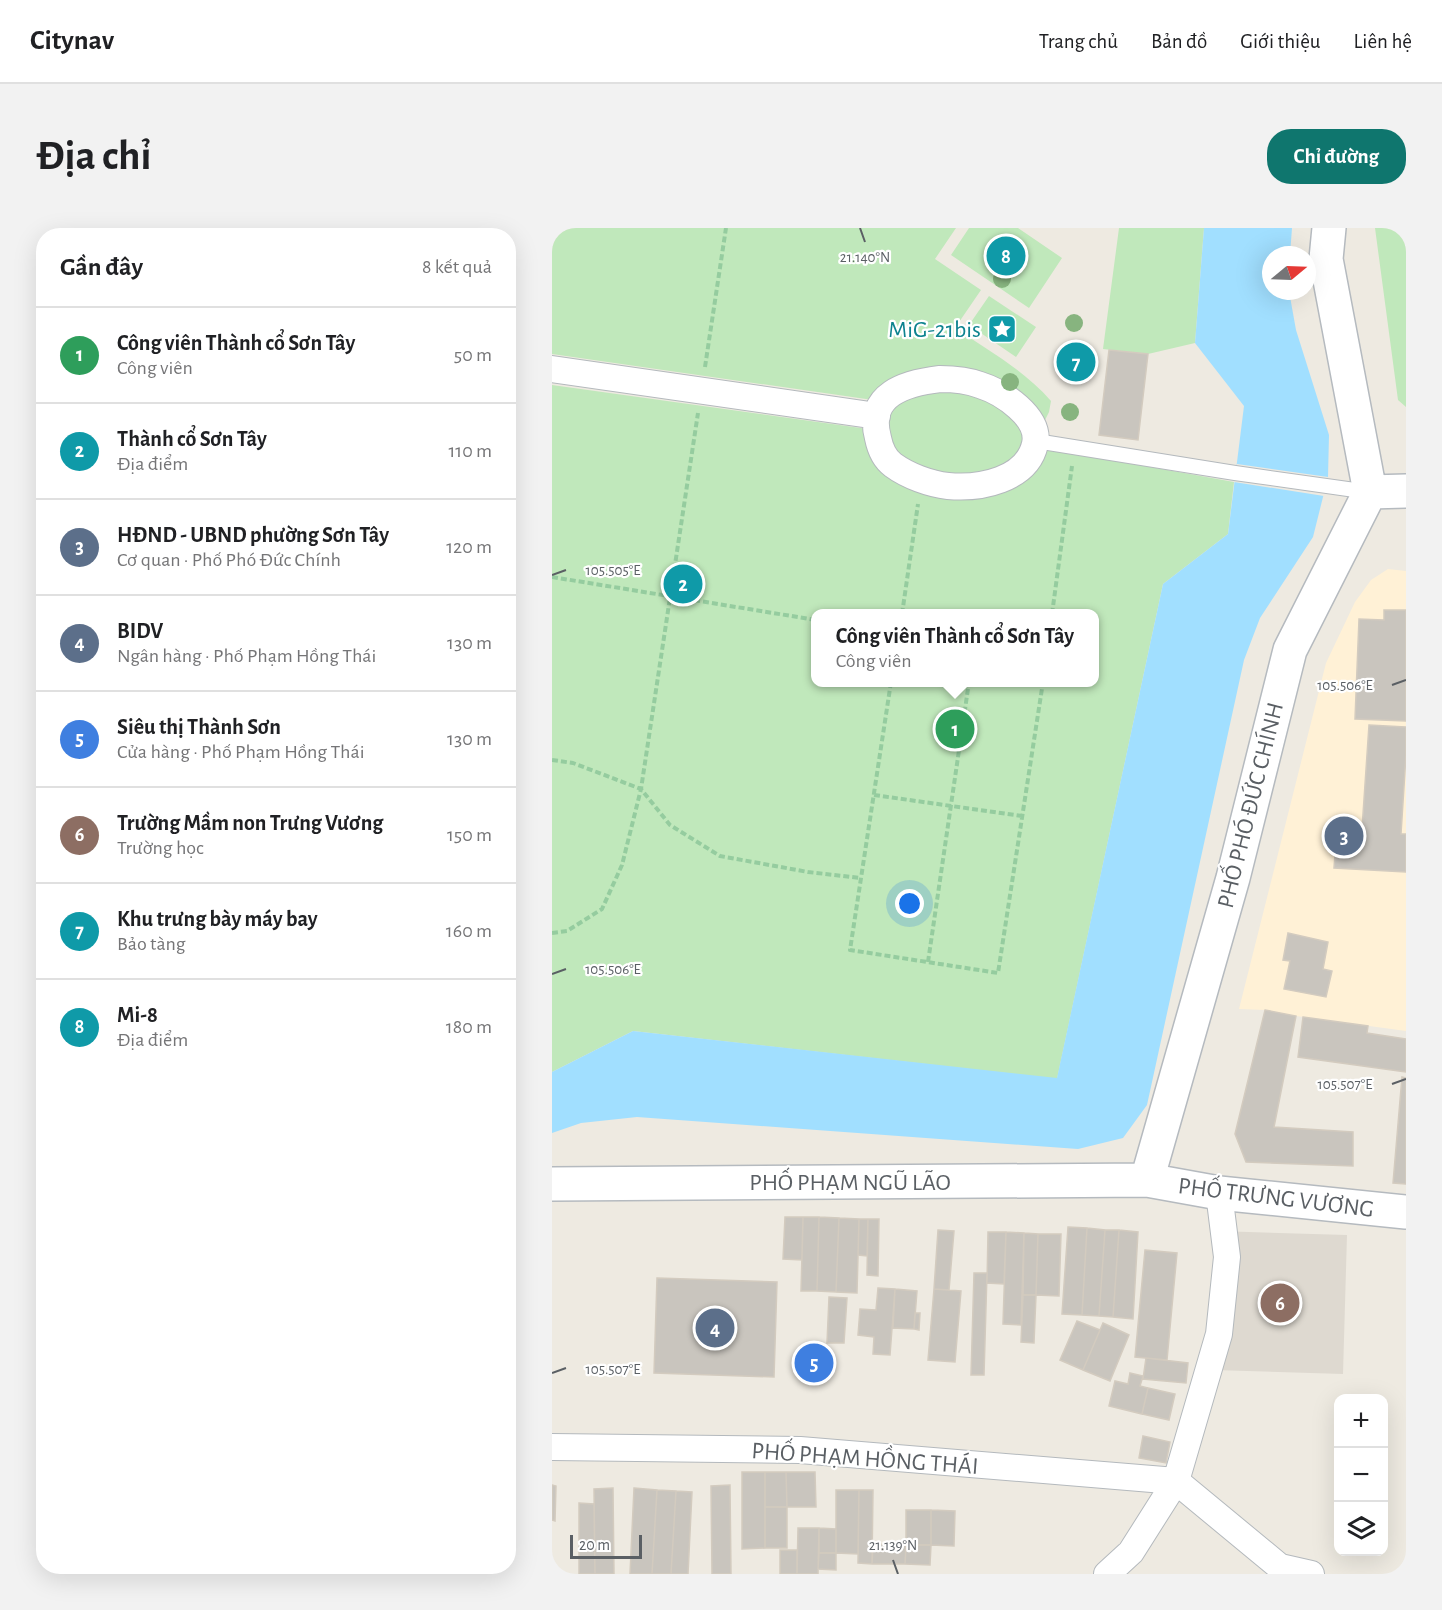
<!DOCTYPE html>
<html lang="vi">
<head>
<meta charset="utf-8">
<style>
  body { margin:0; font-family:"Alegreya Sans",sans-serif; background:#f2f2f2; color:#202124 }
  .controls { position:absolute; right:18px; bottom:18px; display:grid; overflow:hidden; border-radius:12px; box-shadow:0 6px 24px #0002 }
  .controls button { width:54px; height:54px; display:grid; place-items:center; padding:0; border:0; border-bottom:2px solid #e0e0e0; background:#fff; color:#202124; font:30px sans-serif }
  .compass { position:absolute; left:710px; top:18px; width:54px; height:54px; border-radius:50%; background:#fff; box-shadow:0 6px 24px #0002; rotate:71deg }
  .scale { position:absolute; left:18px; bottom:15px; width:72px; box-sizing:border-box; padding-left:6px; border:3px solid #5a5f64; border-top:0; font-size:16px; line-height:21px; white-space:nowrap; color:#5a5f64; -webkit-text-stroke:4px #fff; paint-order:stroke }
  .you { position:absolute; left:358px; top:676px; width:21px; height:21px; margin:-15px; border:4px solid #fff; border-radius:50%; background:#1a73e8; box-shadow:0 0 0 9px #1a73e833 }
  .badge { display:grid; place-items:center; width:39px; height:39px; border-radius:50%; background:#0f766e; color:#fff; font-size:20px; font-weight:700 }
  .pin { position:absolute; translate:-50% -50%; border:3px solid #fff; box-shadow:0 2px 6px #0006 }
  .popup { position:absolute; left:259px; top:381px; width:288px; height:78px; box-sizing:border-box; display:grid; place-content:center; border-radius:12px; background:#fff; filter:drop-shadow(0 2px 4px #0005); font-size:20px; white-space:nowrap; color:#757577 }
  .popup b { font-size:22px; color:#202124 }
  .popup::after { content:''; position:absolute; left:50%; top:100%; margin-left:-12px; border:12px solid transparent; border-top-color:#fff }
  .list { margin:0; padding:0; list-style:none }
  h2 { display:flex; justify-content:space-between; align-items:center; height:78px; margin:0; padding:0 24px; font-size:26px }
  h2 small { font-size:20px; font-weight:400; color:#757577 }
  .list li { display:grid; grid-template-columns:39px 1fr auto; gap:18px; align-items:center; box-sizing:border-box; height:96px; padding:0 24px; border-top:2px solid #e0e0e0 }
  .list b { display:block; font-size:22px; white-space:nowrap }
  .list p { margin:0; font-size:20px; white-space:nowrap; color:#757577 }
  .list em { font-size:20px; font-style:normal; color:#757577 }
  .icon { flex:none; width:33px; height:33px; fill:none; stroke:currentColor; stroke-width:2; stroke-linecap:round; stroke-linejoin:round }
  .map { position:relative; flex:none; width:854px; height:1346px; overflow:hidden; border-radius:24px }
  header { display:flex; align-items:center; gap:36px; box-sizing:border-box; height:84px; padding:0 30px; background:#fff; border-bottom:2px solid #e0e0e0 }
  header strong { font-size:28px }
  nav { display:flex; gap:33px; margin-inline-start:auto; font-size:21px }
  .intro { display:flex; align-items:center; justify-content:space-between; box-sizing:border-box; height:144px; padding:0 36px }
  h1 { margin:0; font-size:42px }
  .button { padding:15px 27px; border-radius:24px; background:#0f766e; color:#fff; font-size:21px; font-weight:700 }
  main { display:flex; gap:36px; padding:0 36px }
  aside { flex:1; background:#fff; border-radius:24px; box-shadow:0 6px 24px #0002 }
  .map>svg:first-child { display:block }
</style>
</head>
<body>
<header>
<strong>Citynav</strong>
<nav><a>Trang chủ</a><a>Bản đồ</a><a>Giới thiệu</a><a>Liên hệ</a></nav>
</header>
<div class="intro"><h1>Địa chỉ</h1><a class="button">Chỉ đường</a></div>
<main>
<aside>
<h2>Gần đây<small>8 kết quả</small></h2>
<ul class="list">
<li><span class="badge" style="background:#2e9e5b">1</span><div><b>Công viên Thành cổ Sơn Tây</b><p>Công viên</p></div><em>50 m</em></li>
<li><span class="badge" style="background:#0f9aa8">2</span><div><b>Thành cổ Sơn Tây</b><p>Địa điểm</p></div><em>110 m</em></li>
<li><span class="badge" style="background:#5c6f8a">3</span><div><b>HĐND - UBND phường Sơn Tây</b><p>Cơ quan · Phố Phó Đức Chính</p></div><em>120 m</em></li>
<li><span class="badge" style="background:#5c6f8a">4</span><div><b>BIDV</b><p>Ngân hàng · Phố Phạm Hồng Thái</p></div><em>130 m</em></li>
<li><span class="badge" style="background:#3f7fe0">5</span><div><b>Siêu thị Thành Sơn</b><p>Cửa hàng · Phố Phạm Hồng Thái</p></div><em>130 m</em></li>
<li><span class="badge" style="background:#8d6e63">6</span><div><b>Trường Mầm non Trưng Vương</b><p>Trường học</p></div><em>150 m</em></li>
<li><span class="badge" style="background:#0f9aa8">7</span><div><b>Khu trưng bày máy bay</b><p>Bảo tàng</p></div><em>160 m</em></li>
<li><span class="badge" style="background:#0f9aa8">8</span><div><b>Mi-8</b><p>Địa điểm</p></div><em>180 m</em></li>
</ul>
</aside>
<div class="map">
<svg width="854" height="1346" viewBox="0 0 854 1346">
  <rect width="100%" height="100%" fill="#eeeae1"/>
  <!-- commercial -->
  <path fill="#fff1d6" d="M836,341L854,343V803L744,788L713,782L687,781L774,435L803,374L819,352Z"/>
  <!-- education -->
  <path fill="#ded9d0" d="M665,1003L795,1007L791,1146L662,1142Z"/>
  <!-- green -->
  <path fill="#c0e8bb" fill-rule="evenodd" d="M0,0H404L383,31L429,62L403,100C436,122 473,143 499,173L497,184L493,192L485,189L430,152L321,172L0,126Z
    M417,0H466L510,30L477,80L399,27Z
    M567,0H652L643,115L596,126L551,121Z
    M823,0H854V179L846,172Z
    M437,68L484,99L464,129L417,97Z
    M0,157L316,201L317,213L401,267L493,220L682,254L676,306L611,356L505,851L81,803L0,844ZM264,386H542V454H264Z
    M376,163C389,164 405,162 418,165C436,169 476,194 471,217C469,224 463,231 459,237L414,249L372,242L342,224C340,216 336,207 336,200C336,174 355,169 376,163Z"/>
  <!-- water -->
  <path fill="#a1dfff" d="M652,0H740L738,27H719V63H737L744,102L777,207L776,249L761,309L708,390L692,432L595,877L571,910L526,921L85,889L29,895L0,905V844L81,803L505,850L611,356L676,306L692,178L643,115Z"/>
  <!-- pier -->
  <path fill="#eeeae1" d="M685,236L776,249L772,268L682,254Z"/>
  <!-- building -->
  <path fill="#c9c5be" stroke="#d3cbbf" stroke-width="1.5" d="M557,122L596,126L586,212L547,207Z
    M832,382H854V493L803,491L807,391L832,392Z
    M817,497L854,499V527L849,606H854V644L782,640L785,600L810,601Z
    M736,705L776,714L771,741L780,743L774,769L732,761L738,733L731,732Z
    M713,782L744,788L722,899L801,904V938L694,934L683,906Z
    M751,789L816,798L815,805L854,811V844L746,829Z
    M850,849L854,850V956L841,955Z
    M233,989H251L250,1032L231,1031Z
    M251,989H267L265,1063H249Z
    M267,989L287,990L284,1064L265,1063Z
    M287,990L307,991L305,1065L284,1064Z
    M307,991H316L315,1028L306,1027Z
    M316,991H327L326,1048L315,1047Z
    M516,999L535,1000L530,1087L510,1086Z
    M535,1000L553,1002L547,1088L530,1087Z
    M386,1002L402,1003L397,1062L382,1061Z
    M553,1002H567L561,1089L547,1088Z
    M567,1002L586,1004L581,1091L561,1089Z
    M436,1004H454L452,1056L435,1055Z
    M454,1004L472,1005L469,1097L451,1096Z
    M472,1005L486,1006L484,1067H471Z
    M486,1006H509L507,1068L484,1067Z
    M593,1022L625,1025L615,1132L583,1129Z
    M422,1045H435L432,1147H419Z
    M105,1050L225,1054L222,1149L102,1145Z
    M326,1060L343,1061L338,1127L321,1126L322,1109L306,1107L308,1081L324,1082Z
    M343,1061L365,1063L362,1101L341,1100Z
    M382,1061L409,1063L403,1134L376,1132Z
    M471,1067H484L482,1115L469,1114Z
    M277,1069L295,1070L292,1115H275Z
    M363,1085H368L367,1102L362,1101Z
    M525,1093L548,1102L531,1142L508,1132Z
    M551,1095L577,1107L558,1153L531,1142Z
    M594,1130L636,1135L634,1155L591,1151Z
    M578,1145L591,1148L588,1158L596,1160L590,1186L557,1178L563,1153L576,1156Z
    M596,1160L623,1166L617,1192L590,1186Z
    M591,1208L618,1214L614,1235L587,1230Z
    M190,1244H213V1320L190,1321Z
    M213,1244H234L235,1279H213Z
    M234,1244H263L264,1279H235Z
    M0,1257L4,1258L3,1293L0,1292Z
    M178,1257L179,1346H160L159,1258Z
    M61,1260L62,1346H43L42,1261Z
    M82,1260L105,1262L100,1346H78Z
    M105,1262L124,1263L119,1346H100Z
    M284,1262H307L306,1326L284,1325Z
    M307,1262H321L320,1336L306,1335Z
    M124,1263L140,1264L136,1346H119Z
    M27,1275L42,1276L43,1346H27Z
    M213,1279H235V1320H213Z
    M354,1282H379V1317H354Z
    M379,1282L403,1283L402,1318L379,1317Z
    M246,1300H267L266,1346H245Z
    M267,1300L284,1301V1325H267Z
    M321,1316L354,1317L353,1336H320Z
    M354,1317H379L378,1337L353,1336Z
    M228,1322H245V1346H228Z
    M267,1325H284V1342L266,1341Z"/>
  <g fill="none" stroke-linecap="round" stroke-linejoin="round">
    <!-- lane casing -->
    <g stroke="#b4b9bd" stroke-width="16">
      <path id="lane" d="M484,213L683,245L817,264"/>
    </g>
    <!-- street casing -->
    <g stroke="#b4b9bd" stroke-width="28">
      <path id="street" d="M0,141L325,188
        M388,151C401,151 415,152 428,157C450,164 489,189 483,216C475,252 428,261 396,258C378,256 356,248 341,237C333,231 328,220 326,210C314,166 354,155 388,151Z
        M0,1219L248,1222L624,1253
        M624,1253L728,1339L759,1346
        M555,1346L579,1324L624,1253L667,1106L675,1029L667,965"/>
    </g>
    <!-- secondary casing -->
    <g stroke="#b5babf" stroke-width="36">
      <path id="secondary" d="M818,264L854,263
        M595,952L681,650L738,422L818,264L774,31L777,0
        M0,956L595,952L667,965L854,984"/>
    </g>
    <!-- path -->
    <path stroke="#95cc9f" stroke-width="4" stroke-dasharray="6 3" stroke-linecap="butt" d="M153,139L174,0
      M0,349L264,392
      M350,386L366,276
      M500,386L520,238
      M339,454L298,722L446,745L491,454
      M0,532L21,535L89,561L118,597L168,628L256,644L309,650
      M322,567L470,588
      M0,705L15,703L50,681L70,637L89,561L146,185
      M376,734L417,454"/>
    <!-- lane -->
    <use href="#lane" stroke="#fff" stroke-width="14"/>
    <!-- street -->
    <use href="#street" stroke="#fff" stroke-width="26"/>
    <!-- secondary -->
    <use href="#secondary" stroke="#fff" stroke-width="33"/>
  </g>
  <!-- trees -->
  <g fill="#87b47f">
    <circle cx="450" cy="51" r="9"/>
    <circle cx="522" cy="95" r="9"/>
    <circle cx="458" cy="154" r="9"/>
    <circle cx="518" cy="184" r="9"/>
  </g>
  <!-- ticks -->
  <path fill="none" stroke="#5a5f64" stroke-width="2" d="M308,0L313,14M0,347L14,342M840,457L854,452M0,746L14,741M840,856L854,851M0,1145L14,1140M341,1332L346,1346"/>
  <!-- icons -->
  <defs>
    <g id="sight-square" transform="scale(1.5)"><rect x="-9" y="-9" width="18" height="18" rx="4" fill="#0f9aa8" stroke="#fff"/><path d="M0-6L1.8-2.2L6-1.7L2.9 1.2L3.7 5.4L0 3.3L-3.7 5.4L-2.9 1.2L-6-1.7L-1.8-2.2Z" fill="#fff"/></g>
  </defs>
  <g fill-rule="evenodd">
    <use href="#sight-square" x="450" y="101"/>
  </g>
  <g text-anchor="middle" stroke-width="4.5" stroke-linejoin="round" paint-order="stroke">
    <!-- culture labels -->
    <g font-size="24" fill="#0d838f" stroke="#fff" text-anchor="end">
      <text x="429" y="109">MiG-21bis</text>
    </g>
    <!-- street labels -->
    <g font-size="24" fill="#5a5f64" stroke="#fff">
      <text transform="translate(698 577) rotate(-76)" y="8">PHỐ PHÓ ĐỨC CHÍNH</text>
      <text x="298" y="962">PHỐ PHẠM NGŨ LÃO</text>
      <text transform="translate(724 969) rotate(7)" y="8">PHỐ TRƯNG VƯƠNG</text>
      <text transform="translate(313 1230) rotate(4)" y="8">PHỐ PHẠM HỒNG THÁI</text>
    </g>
  </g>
  <g font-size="15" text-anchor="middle" fill="#5a5f64" stroke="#fff" stroke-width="4.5" stroke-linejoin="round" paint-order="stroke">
    <text x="313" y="34">21.140°N</text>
    <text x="61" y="347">105.505°E</text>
    <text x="793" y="462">105.506°E</text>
    <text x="61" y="746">105.506°E</text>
    <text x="793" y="861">105.507°E</text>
    <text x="61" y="1146">105.507°E</text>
    <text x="341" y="1322">21.139°N</text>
  </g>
</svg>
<div class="controls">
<button>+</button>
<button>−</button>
<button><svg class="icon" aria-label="layers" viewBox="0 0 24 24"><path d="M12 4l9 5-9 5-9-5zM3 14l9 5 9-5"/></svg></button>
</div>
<svg class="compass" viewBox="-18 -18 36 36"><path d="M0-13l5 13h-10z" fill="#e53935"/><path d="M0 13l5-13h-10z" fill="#757577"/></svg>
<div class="scale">20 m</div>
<div class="you"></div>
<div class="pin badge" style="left:403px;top:501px;background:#2e9e5b">1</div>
<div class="popup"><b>Công viên Thành cổ Sơn Tây</b>Công viên</div>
<div class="pin badge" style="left:131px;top:356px;background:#0f9aa8">2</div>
<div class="pin badge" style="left:792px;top:608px;background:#5c6f8a">3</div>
<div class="pin badge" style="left:163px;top:1100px;background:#5c6f8a">4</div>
<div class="pin badge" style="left:262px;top:1135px;background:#3f7fe0">5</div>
<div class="pin badge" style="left:728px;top:1075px;background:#8d6e63">6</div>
<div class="pin badge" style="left:524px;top:134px;background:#0f9aa8">7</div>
<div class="pin badge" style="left:454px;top:28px;background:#0f9aa8">8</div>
</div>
</main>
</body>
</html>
